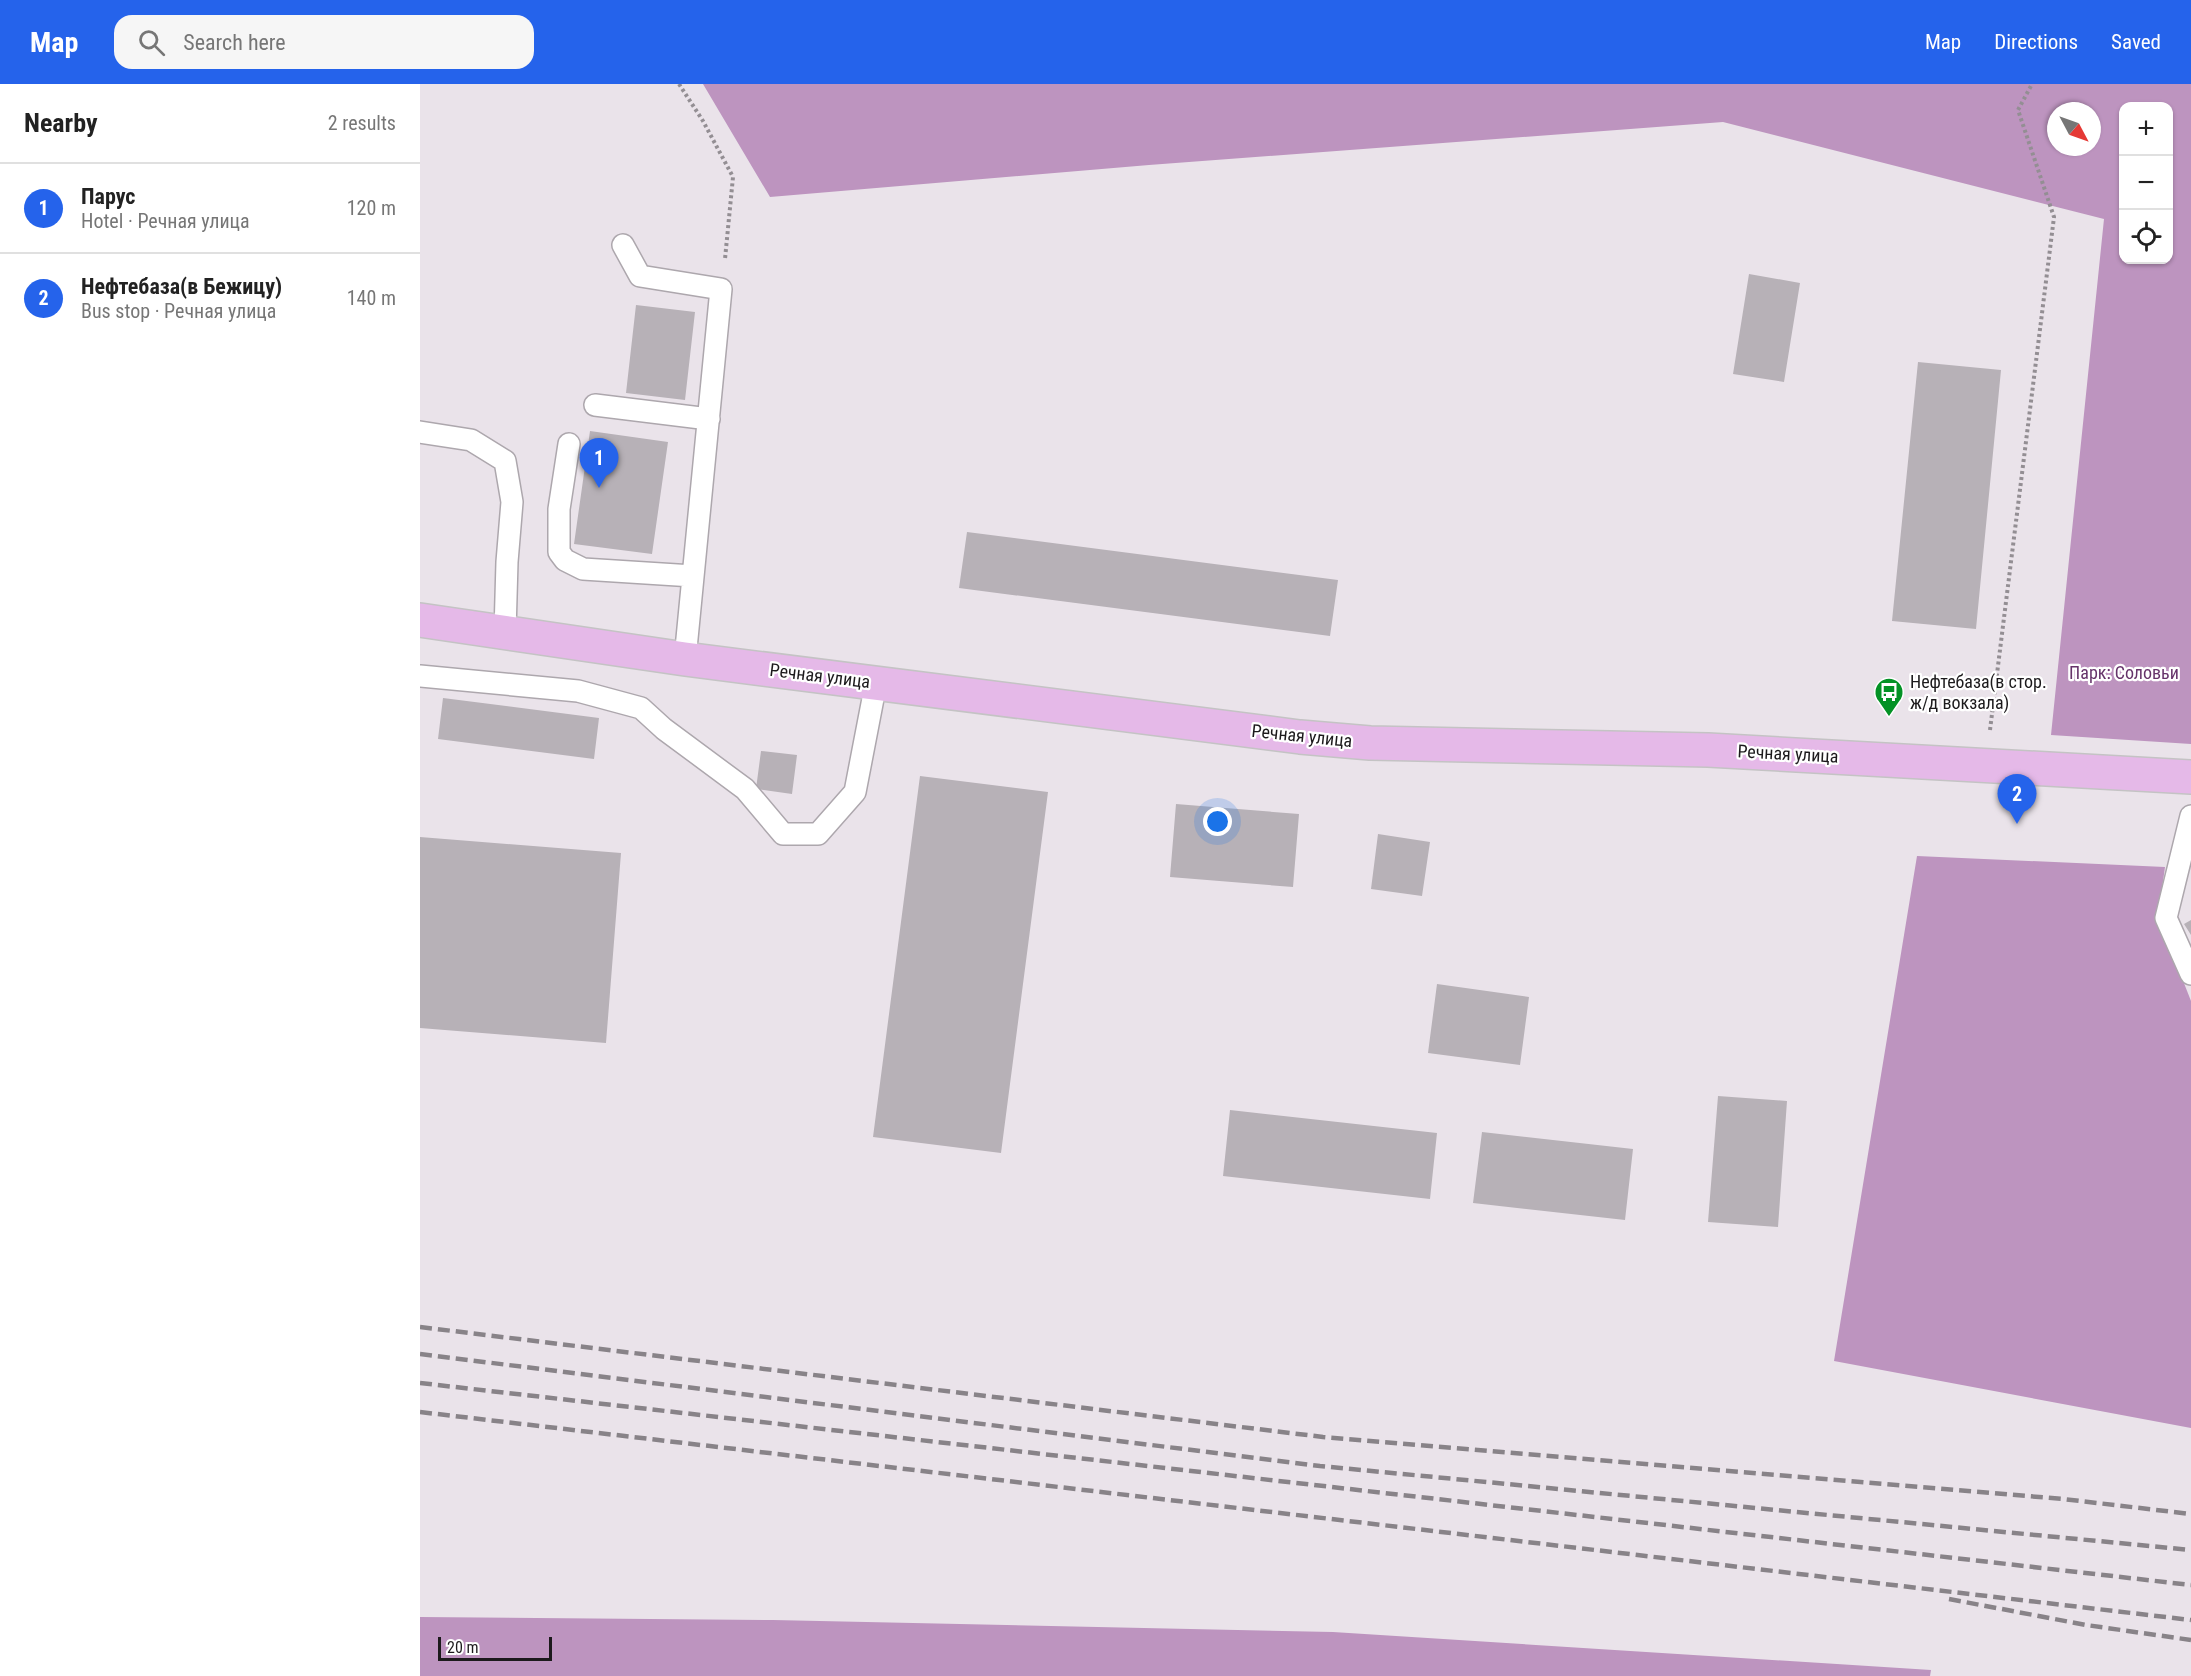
<!DOCTYPE html>
<html lang="en">
<head>
<meta charset="utf-8">
<style>
  body { margin:0; font-family:"Roboto Condensed",sans-serif; background:#f6f6f6; color:#222 }
  .controls { position:absolute; right:18px; top:18px; display:grid; overflow:hidden; border-radius:12px; box-shadow:0 2px 4px #0004 }
  .controls button { width:54px; height:54px; display:grid; place-items:center; padding:0; border:0; border-bottom:2px solid #e0e0e0; background:#fff; color:#222; font:30px sans-serif }
  .compass { position:absolute; left:1627px; top:18px; width:54px; height:54px; border-radius:50%; background:#fff; box-shadow:0 2px 4px #0004; rotate:131deg }
  .scale { position:absolute; left:18px; bottom:15px; width:114px; box-sizing:border-box; padding-left:6px; border:3px solid #1c1a1c; border-top:0; font-size:16px; line-height:21px; white-space:nowrap; color:#1c1a1c; -webkit-text-stroke:4px #fff; paint-order:stroke }
  .you { position:absolute; left:798px; top:738px; width:21px; height:21px; margin:-15px; border:4px solid #fff; border-radius:50%; background:#1a73e8; box-shadow:0 0 0 9px #1a73e833 }
  .badge { display:grid; place-items:center; width:39px; height:39px; border-radius:50%; background:#2563eb; color:#fff; font-size:20px; font-weight:700 }
  .pin { position:absolute; translate:-50% -50px; filter:drop-shadow(0 2px 3px #0008) }
  .pin::after { content:''; position:absolute; top:32px; width:21px; height:18px; background:inherit; clip-path:polygon(0 0,100% 0,50% 100%) }
  .list { margin:0; padding:0; list-style:none }
  h2 { display:flex; justify-content:space-between; align-items:center; height:78px; margin:0; padding:0 24px; font-size:26px }
  h2 small { font-size:20px; font-weight:400; color:#767676 }
  .list li { display:grid; grid-template-columns:39px 1fr auto; gap:18px; align-items:center; box-sizing:border-box; height:90px; padding:0 24px; border-top:2px solid #e0e0e0 }
  .list b { display:block; font-size:22px; white-space:nowrap }
  .list p { margin:0; font-size:20px; white-space:nowrap; color:#767676 }
  .list em { font-size:20px; font-style:normal; color:#767676 }
  .icon { flex:none; width:33px; height:33px; fill:none; stroke:currentColor; stroke-width:2; stroke-linecap:round; stroke-linejoin:round }
  .map { position:relative; flex:none; width:1771px; height:1592px; overflow:hidden }
  header { display:flex; align-items:center; gap:36px; box-sizing:border-box; height:84px; padding:0 30px; background:#2563eb; color:#fff }
  header strong { font-size:28px }
  nav { display:flex; gap:33px; margin-inline-start:auto; font-size:21px }
  .search { width:420px; height:54px; background:#f6f6f6; display:flex; align-items:center; gap:15px; box-sizing:border-box; padding:0 21px; border-radius:18px; color:#767676; font-size:22px }
  main { display:flex }
  aside { flex:1; background:#fff }
  .map>svg:first-child { display:block }
</style>
</head>
<body>
<header>
<strong>Map</strong>
<div class="search"><svg class="icon" aria-label="search" viewBox="0 0 24 24"><circle cx="10" cy="10" r="6"/><path d="M15 15l6 6"/></svg>Search here</div>
<nav><a>Map</a><a>Directions</a><a>Saved</a></nav>
</header>
<main>
<aside>
<h2>Nearby<small>2 results</small></h2>
<ul class="list">
<li><span class="badge">1</span><div><b>Парус</b><p>Hotel · Речная улица</p></div><em>120 m</em></li>
<li><span class="badge">2</span><div><b>Нефтебаза(в Бежицу)</b><p>Bus stop · Речная улица</p></div><em>140 m</em></li>
</ul>
</aside>
<div class="map">
<svg width="1771" height="1592" viewBox="0 0 1771 1592">
  <rect width="100%" height="100%" fill="#eae3ea"/>
  <!-- forest -->
  <path fill="#bd94bf" fill-rule="evenodd" d="M283,0H1771V660L1631,651L1684,135L1303,38L729,81L350,113ZM1704,22H1748V176H1704ZM1636,27H1672V63H1636Z
    M1497,772L1745,783L1738,833L1771,917V1344L1414,1277Z
    M0,1533L353,1536L913,1548L1511,1586L1510,1592H0Z"/>
  <!-- building -->
  <path fill="#b7b1b7" d="M1329,190L1380,199L1364,298L1313,290Z
    M216,221L275,228L265,316L206,309Z
    M1498,278L1581,286L1556,545L1472,537Z
    M170,347L248,358L232,470L154,460Z
    M547,448L918,496L910,552L539,504Z
    M23,614L179,634L174,675L18,655Z
    M341,667L377,671L372,710L336,705Z
    M500,692L628,708L581,1069L453,1053Z
    M756,720L879,730L873,803L750,793Z
    M958,750L1010,758L1002,812L951,805Z
    M0,753L201,769L186,959L0,944Z
    M1771,836V851L1764,840Z
    M1017,900L1109,913L1100,981L1008,969Z
    M1298,1012L1367,1017L1358,1143L1288,1138Z
    M810,1026L1017,1049L1010,1115L803,1092Z
    M1062,1048L1213,1065L1205,1136L1053,1119Z"/>
  <g fill="none" stroke-linecap="round" stroke-linejoin="round">
    <!-- service casing -->
    <g stroke="#ada7ad" stroke-width="24">
      <path id="service" d="M203,161L220,192L301,205L265,575
        M175,321L289,335
        M0,348L51,356L85,377L92,418L87,478L85,548
        M149,360L139,425V468L145,476L163,485L273,492
        M0,592L158,607L221,624L244,645L325,705L363,750H398L435,708L456,599
        M1771,732L1746,834L1771,890"/>
    </g>
    <!-- primary casing -->
    <g stroke="#c4c3c4" stroke-width="36">
      <path id="primary" d="M0,536L265,575L880,653L950,659L1288,666L1771,693"/>
    </g>
    <!-- path -->
    <path stroke="#938e93" stroke-width="4" stroke-dasharray="3 3" stroke-linecap="butt" d="M259,0L283,37L313,93L305,175
      M1570,646L1634,133L1598,26L1612,0"/>
    <!-- service -->
    <use href="#service" stroke="#fff" stroke-width="21"/>
    <!-- primary -->
    <use href="#primary" stroke="#e5b9e8" stroke-width="33"/>
    <!-- rail -->
    <path stroke="#888388" stroke-width="4.5" stroke-dasharray="12 6" stroke-linecap="butt" d="M0,1243L903,1353L1643,1415L1771,1430
      M0,1270L900,1382L1771,1466
      M0,1299L1771,1501
      M0,1328L1771,1536
      M1529,1515L1666,1541L1771,1556"/>
  </g>
  <!-- icons -->
  <defs>
    <g id="bus-pin" transform="scale(1.5)"><path d="M0 17L-7.5 6A9.5 9.5 0 1 1 7.5 6Z" fill="#039225" stroke="#fff"/><path d="M-5-6H5V4H4V6H2V4H-2V6H-4V4H-5ZM-3.5-4V0h7V-4ZM-3.5 1.2v1.5H-2V1.2ZM2 1.2v1.5H3.5V1.2Z" fill="#fff"/></g>
  </defs>
  <g fill-rule="evenodd">
    <use href="#bus-pin" x="1469" y="608"/>
  </g>
  <g text-anchor="middle" stroke-width="4.5" stroke-linejoin="round" paint-order="stroke">
    <!-- park labels -->
    <g font-size="18" fill="#66336a" stroke="#fff">
      <text x="1704" y="595">Парк: Соловьи</text>
    </g>
    <!-- street labels -->
    <g font-size="18" fill="#1c1a1c" stroke="#fff">
      <text transform="translate(400 592) rotate(7)" y="6">Речная улица</text>
      <text transform="translate(882 652) rotate(6)" y="6">Речная улица</text>
      <text transform="translate(1368 670) rotate(3)" y="6">Речная улица</text>
    </g>
    <!-- poi labels -->
    <g font-size="18" fill="#1c1a1c" stroke="#fff" text-anchor="start">
      <text x="1490" y="604">Нефтебаза(в стор.<tspan x="1490" dy="21">ж/д вокзала)</tspan></text>
    </g>
  </g>
</svg>
<div class="controls">
<button>+</button>
<button>−</button>
<button><svg class="icon" aria-label="locate" viewBox="0 0 24 24"><circle cx="12" cy="12" r="6"/><path d="M12 2v4M12 18v4M2 12h4M18 12h4"/></svg></button>
</div>
<svg class="compass" viewBox="-18 -18 36 36"><path d="M0-13l5 13h-10z" fill="#e53935"/><path d="M0 13l5-13h-10z" fill="#767676"/></svg>
<div class="scale">20 m</div>
<div class="you"></div>
<div class="pin badge" style="left:179px;top:404px">1</div>
<div class="pin badge" style="left:1597px;top:740px">2</div>
</div>
</main>
</body>
</html>
